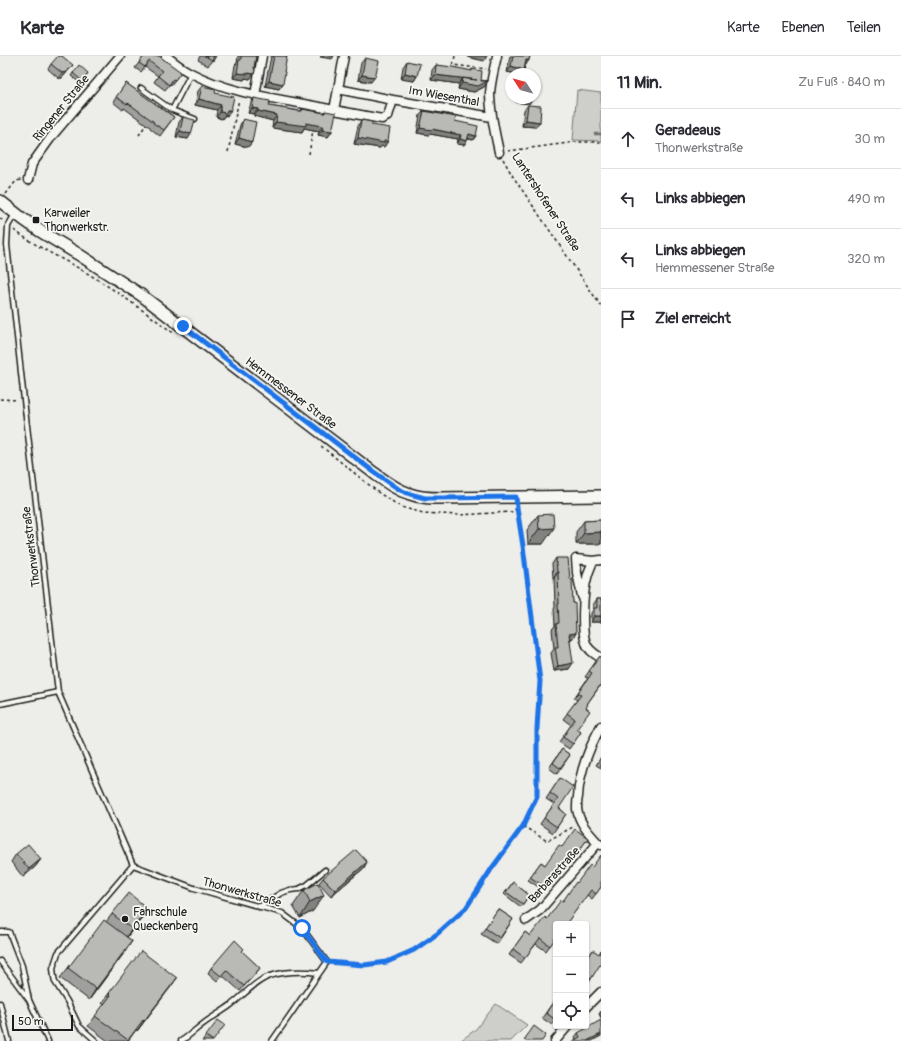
<!DOCTYPE html>
<html lang="de">
<head>
<meta charset="utf-8">
<style>
  body { margin:0; font-family:Pangolin,sans-serif; background:#f7f7f7; color:#2b2b33 }
  .controls { position:absolute; right:12px; bottom:12px; display:grid; overflow:hidden; border-radius:4px; box-shadow:0 1px 3px #0004 }
  .controls button { width:36px; height:36px; display:grid; place-items:center; padding:0; border:0; border-bottom:1px solid #e1e1e2; background:#fff; color:#2b2b33; font:20px sans-serif }
  .compass { position:absolute; left:505px; top:12px; width:36px; height:36px; border-radius:50%; background:#fff; box-shadow:0 1px 3px #0004; rotate:306deg }
  .scale { position:absolute; left:12px; bottom:10px; width:61px; box-sizing:border-box; padding-left:4px; border:2px solid #1c1c1c; border-top:0; font-size:11px; line-height:14px; white-space:nowrap; color:#1c1c1c; -webkit-text-stroke:3px #f6f6f2; paint-order:stroke }
  .stop { position:absolute; width:12px; height:12px; margin:-9px; border:3px solid #1a73e8; border-radius:50%; background:#fff }
  .stop.end { background:#1a73e8; border-color:#fff; box-shadow:0 1px 4px #0008 }
  .list { margin:0; padding:0; list-style:none }
  h2 { display:flex; justify-content:space-between; align-items:center; height:52px; margin:0; padding:0 16px; font-size:17px }
  h2 small { font-size:13px; font-weight:400; color:#7c7c81 }
  .list li { display:grid; grid-template-columns:26px 1fr auto; gap:12px; align-items:center; box-sizing:border-box; height:60px; padding:0 16px; border-top:1px solid #e1e1e2 }
  .list b { display:block; font-size:15px; white-space:nowrap }
  .list p { margin:0; font-size:13px; white-space:nowrap; color:#7c7c81 }
  .list em { font-size:13px; font-style:normal; color:#7c7c81 }
  .icon { flex:none; width:22px; height:22px; fill:none; stroke:currentColor; stroke-width:2; stroke-linecap:round; stroke-linejoin:round }
  .map { position:relative; flex:none; width:601px; height:985px; overflow:hidden }
  header { display:flex; align-items:center; gap:24px; box-sizing:border-box; height:56px; padding:0 20px; background:#fff; border-bottom:1px solid #e1e1e2 }
  header strong { font-size:19px }
  nav { display:flex; gap:22px; margin-inline-start:auto; font-size:14px }
  main { display:flex }
  aside { flex:1; background:#fff }
  .map>svg:first-child { display:block }
</style>
</head>
<body>
<header>
<strong>Karte</strong>
<nav><a>Karte</a><a>Ebenen</a><a>Teilen</a></nav>
</header>
<main>
<div class="map">
<svg width="601" height="985" viewBox="0 0 601 985">
  <rect width="100%" height="100%" fill="#edede9"/>
  <filter id="ink" filterUnits="userSpaceOnUse"><feTurbulence type="fractalNoise" baseFrequency=".025" numOctaves="2"/><feDisplacementMap in="SourceGraphic" scale="8" xChannelSelector="R" yChannelSelector="G"/><feConvolveMatrix kernelMatrix="1 2 1 2 8 2 1 2 1" color-interpolation-filters="sRGB"/></filter>
  <g filter="url(#ink)">
    <!-- green -->
    <path fill="#cececb" stroke="#757574" d="M577,34L601,37V85L573,84Z
      M496,948L527,969L511,985H460L475,974Z"/>
    <g fill="none" stroke-linecap="round" stroke-linejoin="round">
      <!-- stream -->
      <path stroke="#6f6f6d" stroke-width="2.5" d="M595,78H601"/>
      <!-- lane casing -->
      <g stroke="#1c1c1c" stroke-width="7">
        <path id="lane" d="M141,32L172,54L191,17
          M172,54L195,63
          M15,158L8,170L7,189L24,344L58,636L133,809L194,832L282,857L302,872L327,906L272,985
          M0,648L58,636
          M259,851L281,837L290,834L299,833L307,829L325,814
          M0,876H9L22,910L29,944L0,905
          M29,944L48,985
          M0,947L9,985
          M96,985L79,970L67,945L55,926L54,921L53,912L58,897L133,809
          M181,985C189,980 195,974 203,968C212,961 222,956 231,949C243,940 255,925 270,920C286,915 303,915 319,917"/>
      </g>
      <!-- street casing -->
      <g stroke="#1c1c1c" stroke-width="11">
        <path id="street" d="M166,0C174,6 182,13 191,17C235,40 286,43 334,54L338,33L393,44L492,61
          M497,0C494,12 491,25 490,37C490,57 495,77 499,96
          M338,33L344,0
          M255,39L262,0
          M334,54L382,63L388,60L393,44
          M28,124L32,108L52,80L120,0
          M601,504L593,505C591,511 588,516 587,522C583,535 581,575 586,587C588,594 595,598 601,602
          M582,540L577,517L576,503L593,505
          M601,670C589,692 579,715 578,741C577,744 577,749 577,753C579,767 589,777 598,787L601,789
          M526,864L540,854L598,787
          M586,951L601,936
          M555,985L568,970"/>
      </g>
      <!-- secondary casing -->
      <g stroke="#1c1c1c" stroke-width="14">
        <path id="secondary" d="M0,145L23,163L40,175L78,198L141,239L374,417C385,425 396,434 410,438C420,442 431,442 442,442L601,440"/>
      </g>
      <!-- path -->
      <path stroke="#1c1c1c" stroke-width="1.5" stroke-dasharray="3 3" stroke-linecap="butt" d="M455,0L453,9L486,13
        M139,79L147,67
        M508,95L576,86H601
        M228,96L239,43
        M309,98L313,74
        M503,103L512,119L601,250
        M6,138L16,125L21,124
        M0,162L3,165
        M14,174C35,190 59,201 82,214C114,233 145,256 175,278
        M0,343L18,344
        M321,390L379,437L401,451L423,457L458,459L511,456L520,451
        M523,770L547,785L575,770
        M333,906L364,909L387,906L414,894L437,878L466,852L493,812L523,770L537,741V672L540,625L523,490L517,453"/>
      <!-- lane -->
      <use href="#lane" stroke="#f6f6f2" stroke-width="4"/>
      <!-- street -->
      <use href="#street" stroke="#f6f6f2" stroke-width="8"/>
      <!-- secondary -->
      <use href="#secondary" stroke="#f6f6f2" stroke-width="11"/>
    </g>
    <!-- wall -->
    <path fill="#9f9f9d" stroke="#1c1c1c" d="M144,0L181,16L171,29L170,28L165,34L154,26L158,20L145,11L141,16L135,12Z
      M200,0H216L213,5L212,4L208,10L198,4Z
      M238,0H256L254,12V18L250,23L245,22L244,24L233,22L235,9L237,7Z
      M271,0H287L279,33L265,30Z
      M510,0H530L529,4L525,10L524,14L521,18H517L507,16Z
      M365,2L371,26L358,24L361,7Z
      M407,5L417,20L414,25L401,23L403,11Z
      M51,8L73,9L62,22H58L48,13Z
      M436,9L471,15L472,13L481,25L484,31L474,36L458,33L459,28L431,24L432,14Z
      M73,17H88L80,27L71,20Z
      M126,27L174,61L160,80L150,72V71L124,52L123,54L113,46Z
      M202,30L215,37L227,60L225,59L222,63L216,61L217,54L195,49L198,35Z
      M254,42L269,50L301,55L302,53L324,57L325,55L332,75L328,81L318,79L319,75L304,72L302,76L272,72L273,65L254,60V58L248,57L251,47Z
      M528,49L540,66L536,71L522,70L524,54Z
      M424,55L455,65L473,84L468,83L464,89L457,88L458,83L430,78L429,79L417,77L420,59Z
      M183,61L188,83L176,81L179,66Z
      M243,63L252,86L248,91L235,88L240,69Z
      M361,64L372,69L388,85L384,91L382,90L380,92L354,88L358,70Z
      M538,459L543,488H528L527,474Z
      M601,464V488H576V476L584,465Z
      M556,502L570,523L573,547L576,577L572,583H570L569,613L554,615L551,597L554,593L552,573L555,570L554,553L555,551L554,522H553L552,508Z
      M597,543H601V566H591V557L593,554V549Z
      M600,600L601,601V630L600,631V630L587,648L577,673L581,676L569,693L559,686L571,669L563,663L577,644L574,642L588,622L585,621Z
      M562,693L570,699L557,718L549,712Z
      M601,701V712L596,709Z
      M560,722L559,752L566,758L553,777L540,768L554,748L546,743Z
      M588,782L574,801L572,800L558,818L556,816L543,834L528,824L541,806L545,809L562,791Z
      M16,798L41,803L35,811L23,821L11,806Z
      M364,812L331,840L319,827L323,822Z
      M513,826L529,839L521,851L504,838Z
      M318,827L313,855L300,862L293,850L304,834Z
      M577,827L601,831L592,843L587,839L546,895L536,888L521,907L509,899L525,876L530,880L547,863L563,845Z
      M498,853L513,863L497,888L481,878Z
      M112,858L143,861L127,881L132,885L89,944L60,922L68,912L106,866Z
      M593,894L591,923L588,928L586,927V904Z
      M242,896L260,912L256,917L240,935L222,919L217,925L208,917L211,912Z
      M177,922L137,975L136,974L128,985H108L88,970L104,949L102,947L109,937Z
      M556,942V963L552,969L542,962Z
      M601,955V962L599,958Z
      M578,977L601,980L576,983L575,981Z
      M206,980L213,985H202Z"/>
    <!-- shaded-wall -->
    <path fill="#82827f" stroke="#1c1c1c" d="M321,0H334L332,3L320,1Z
      M468,0H487L484,5L467,1Z
      M526,4H529L525,10L523,9Z
      M73,9L62,22H58L62,17Z
      M511,10L524,14L521,18H517L507,16Z
      M237,17H248L254,18L250,23L245,22L244,24L233,22Z
      M405,17L417,20L414,25L401,23Z
      M362,19L375,21L371,26L358,24Z
      M435,19L488,25L484,31L474,36L458,33L462,27L463,22L459,28L431,24Z
      M269,25L283,28L279,33L265,30Z
      M519,42H533L529,48L516,46Z
      M199,43L221,49L217,54L195,49Z
      M252,52L258,53L254,58L248,57Z
      M227,54H231L227,60L225,59L222,63L216,61L220,56Z
      M258,55L277,59L273,65L254,60Z
      M526,64L540,66L536,71L522,70Z
      M276,66L306,67L323,70L319,75L304,72L302,76L272,72Z
      M420,72L432,73L461,79L458,83L430,78L429,79L417,77Z
      M322,74L332,75L328,81L318,79Z
      M180,75L191,78L188,83L176,81Z
      M469,78L476,80L473,84L466,82Z
      M239,82L252,86L248,91L235,88Z
      M358,82L388,85L384,91L382,90L380,92L354,88Z
      M460,83L467,85L464,89L457,88Z
      M554,472L543,488H528L539,473Z
      M601,476V488H576L584,477Z
      M557,516H558L554,522H553Z
      M594,560H601V566H591Z
      M576,577L572,583H566L569,578Z
      M573,607L569,613L554,615L558,610Z
      M41,803L35,811L23,821L29,813Z
      M367,806L364,812L331,840L335,834Z
      M324,839L313,855L300,862L310,846Z
      M148,853L143,861L126,881L132,873Z
      M132,885L125,896L89,944L96,933Z
      M177,922L170,932L137,975L144,965Z
      M601,978V980L592,985H587Z"/>
    <!-- building -->
    <path fill="#b9b9b6" stroke="#1c1c1c" d="M58,0H62L73,9L66,16L62,17L51,8Z
      M144,0H159L181,16L175,24L173,23L169,29L158,20L162,15L149,5L145,11L139,7Z
      M205,0H214L212,4Z
      M241,0H256L254,12L255,14L254,18L248,17V18L237,17L239,4H241Z
      M274,0H287L284,16H285L283,28L269,25Z
      M513,0H530L529,4H526L524,14L511,10Z
      M365,2L379,5L375,21L362,19Z
      M407,5L420,8L417,20L405,17Z
      M79,9L88,17L82,25L73,17Z
      M436,9L453,11L472,15V13L482,15L481,25H488L478,30L462,27L463,22L477,24L435,19Z
      M126,27L174,61L164,74L153,67L154,66L128,47L127,48L116,41Z
      M202,30L216,33L215,37L234,41L231,54H227L226,57L220,56L221,49L199,43Z
      M254,42L270,45L269,50L299,55H302V53L325,57V55L336,57L332,75L322,74L323,70L306,67V70L276,66L277,59L258,55V53L252,52Z
      M528,49L541,50L540,66L526,64Z
      M424,55L456,61L455,65L478,70L476,80L469,78L467,85L460,83L461,79L432,73V74L420,72Z
      M183,61L195,64L191,78L180,75Z
      M243,63L256,66L252,86L239,82Z
      M361,64L372,66V69L390,72L388,85H384V87L358,82Z
      M553,458L554,472L539,473L538,459Z
      M601,464V476L584,477V465Z
      M556,502H568L570,523H572L573,547H575L576,577L569,578L573,607L558,610L555,591H558L556,568L559,567L558,548H559L558,516H557Z
      M597,543H601V560H594V552H597Z
      M600,600L601,601V628L587,648H588L586,652L590,655L577,673L581,676L573,688L563,681L575,663L567,657L581,639L578,637L592,617L589,615Z
      M562,693L570,699L560,712L553,707Z
      M560,722L573,731L559,752L566,758L557,771L544,762L558,743L550,737Z
      M575,773L588,782L577,798L575,796L561,814L558,812L545,831L530,821L541,806L545,809L559,789L562,791Z
      M28,788L41,803L29,813L16,798Z
      M356,794L367,806L335,834L323,822Z
      M601,799V831L596,838L591,834L566,868H556V881L550,890L540,882L525,902L513,893L525,876L530,880L545,861L547,863L561,844L563,845L576,826L577,827L590,809L592,811Z
      M513,826L529,839L523,848L506,836Z
      M318,827L324,839L310,846L304,834Z
      M129,837L148,853L132,873L112,858Z
      M498,853L513,863L500,882L485,872Z
      M104,864L132,885L96,933L68,912Z
      M235,884L244,893L242,895L260,912L244,930L226,914L221,920L211,912Z
      M593,894L599,898L601,894V907L591,923L586,920V905Z
      M141,895L177,922L144,965L143,964L128,984L95,960L111,939L109,937Z
      M556,942V964L546,957Z
      M218,964L225,969L213,985L206,980Z
      M601,964V978L587,985H573L580,981L578,977Z
      M534,970L546,979L542,985H526L524,984Z"/>
  </g>
  <g fill="none" stroke-linecap="round" stroke-linejoin="round" filter="url(#ink)">
    <!-- route -->
    <path stroke="#1a73e8" stroke-width="5" d="M183,270L374,416L400,434L410,438L425,442H442L516,441L517,452L523,490L540,625L537,672V740L523,770L492,812L466,852L437,878L414,894L387,906L364,909L327,906L302,872"/>
  </g>
  <!-- markers -->
  <g fill="#1c1c1c" stroke="#f6f6f2" stroke-width="1.5">
    <rect x="32" y="160" width="8" height="8" rx="2"/>
    <circle cx="125" cy="863" r="4"/>
  </g>
  <g text-anchor="middle" stroke-width="3.5" stroke-linejoin="round" paint-order="stroke">
    <!-- street labels -->
    <g font-size="12" fill="#1c1c1c" stroke="#f6f6f2">
      <text transform="translate(444 40) rotate(10)" y="4">Im Wiesenthal</text>
      <text transform="translate(61 52) rotate(-51)" y="4">Ringener Straße</text>
      <text transform="translate(546 146) rotate(57)" y="4">Lantershofener Straße</text>
      <text transform="translate(291 337) rotate(37)" y="4">Hemmessener Straße</text>
      <text transform="translate(31 491) rotate(-97)" y="4">Thonwerkstraße</text>
      <text transform="translate(554 819) rotate(-48)" y="4">Barbarastraße</text>
      <text transform="translate(242 836) rotate(16)" y="4">Thonwerkstraße</text>
    </g>
    <!-- poi labels -->
    <g font-size="12" fill="#1c1c1c" stroke="#f6f6f2" text-anchor="start">
      <text x="44" y="161">Karweiler<tspan x="44" dy="14">Thonwerkstr.</tspan></text>
      <text x="133" y="860">Fahrschule<tspan x="133" dy="14">Queckenberg</tspan></text>
    </g>
  </g>
</svg>
<div class="controls">
<button>+</button>
<button>−</button>
<button><svg class="icon" aria-label="locate" viewBox="0 0 24 24"><circle cx="12" cy="12" r="6"/><path d="M12 2v4M12 18v4M2 12h4M18 12h4"/></svg></button>
</div>
<svg class="compass" viewBox="-18 -18 36 36"><path d="M0-13l5 13h-10z" fill="#e53935"/><path d="M0 13l5-13h-10z" fill="#7c7c81"/></svg>
<div class="scale">50 m</div>
<div class="stop" style="left:302px;top:872px"></div>
<div class="stop end" style="left:183px;top:270px"></div>
</div>
<aside>
<h2>11 Min.<small>Zu Fuß · 840 m</small></h2>
<ul class="list">
<li><svg class="icon" aria-label="ahead" viewBox="0 0 24 24"><path d="M12 20V5M6 11l6-6 6 6"/></svg><div><b>Geradeaus</b><p>Thonwerkstraße</p></div><em>30 m</em></li>
<li><svg class="icon" aria-label="left" viewBox="0 0 24 24"><path d="M17 20v-9H6M10 6l-5 5 5 5"/></svg><div><b>Links abbiegen</b></div><em>490 m</em></li>
<li><svg class="icon" aria-label="left" viewBox="0 0 24 24"><path d="M17 20v-9H6M10 6l-5 5 5 5"/></svg><div><b>Links abbiegen</b><p>Hemmessener Straße</p></div><em>320 m</em></li>
<li><svg class="icon" aria-label="arrive" viewBox="0 0 24 24"><path d="M6 21V4h12l-3 4 3 4H6"/></svg><div><b>Ziel erreicht</b></div></li>
</ul>
</aside>
</main>
</body>
</html>
